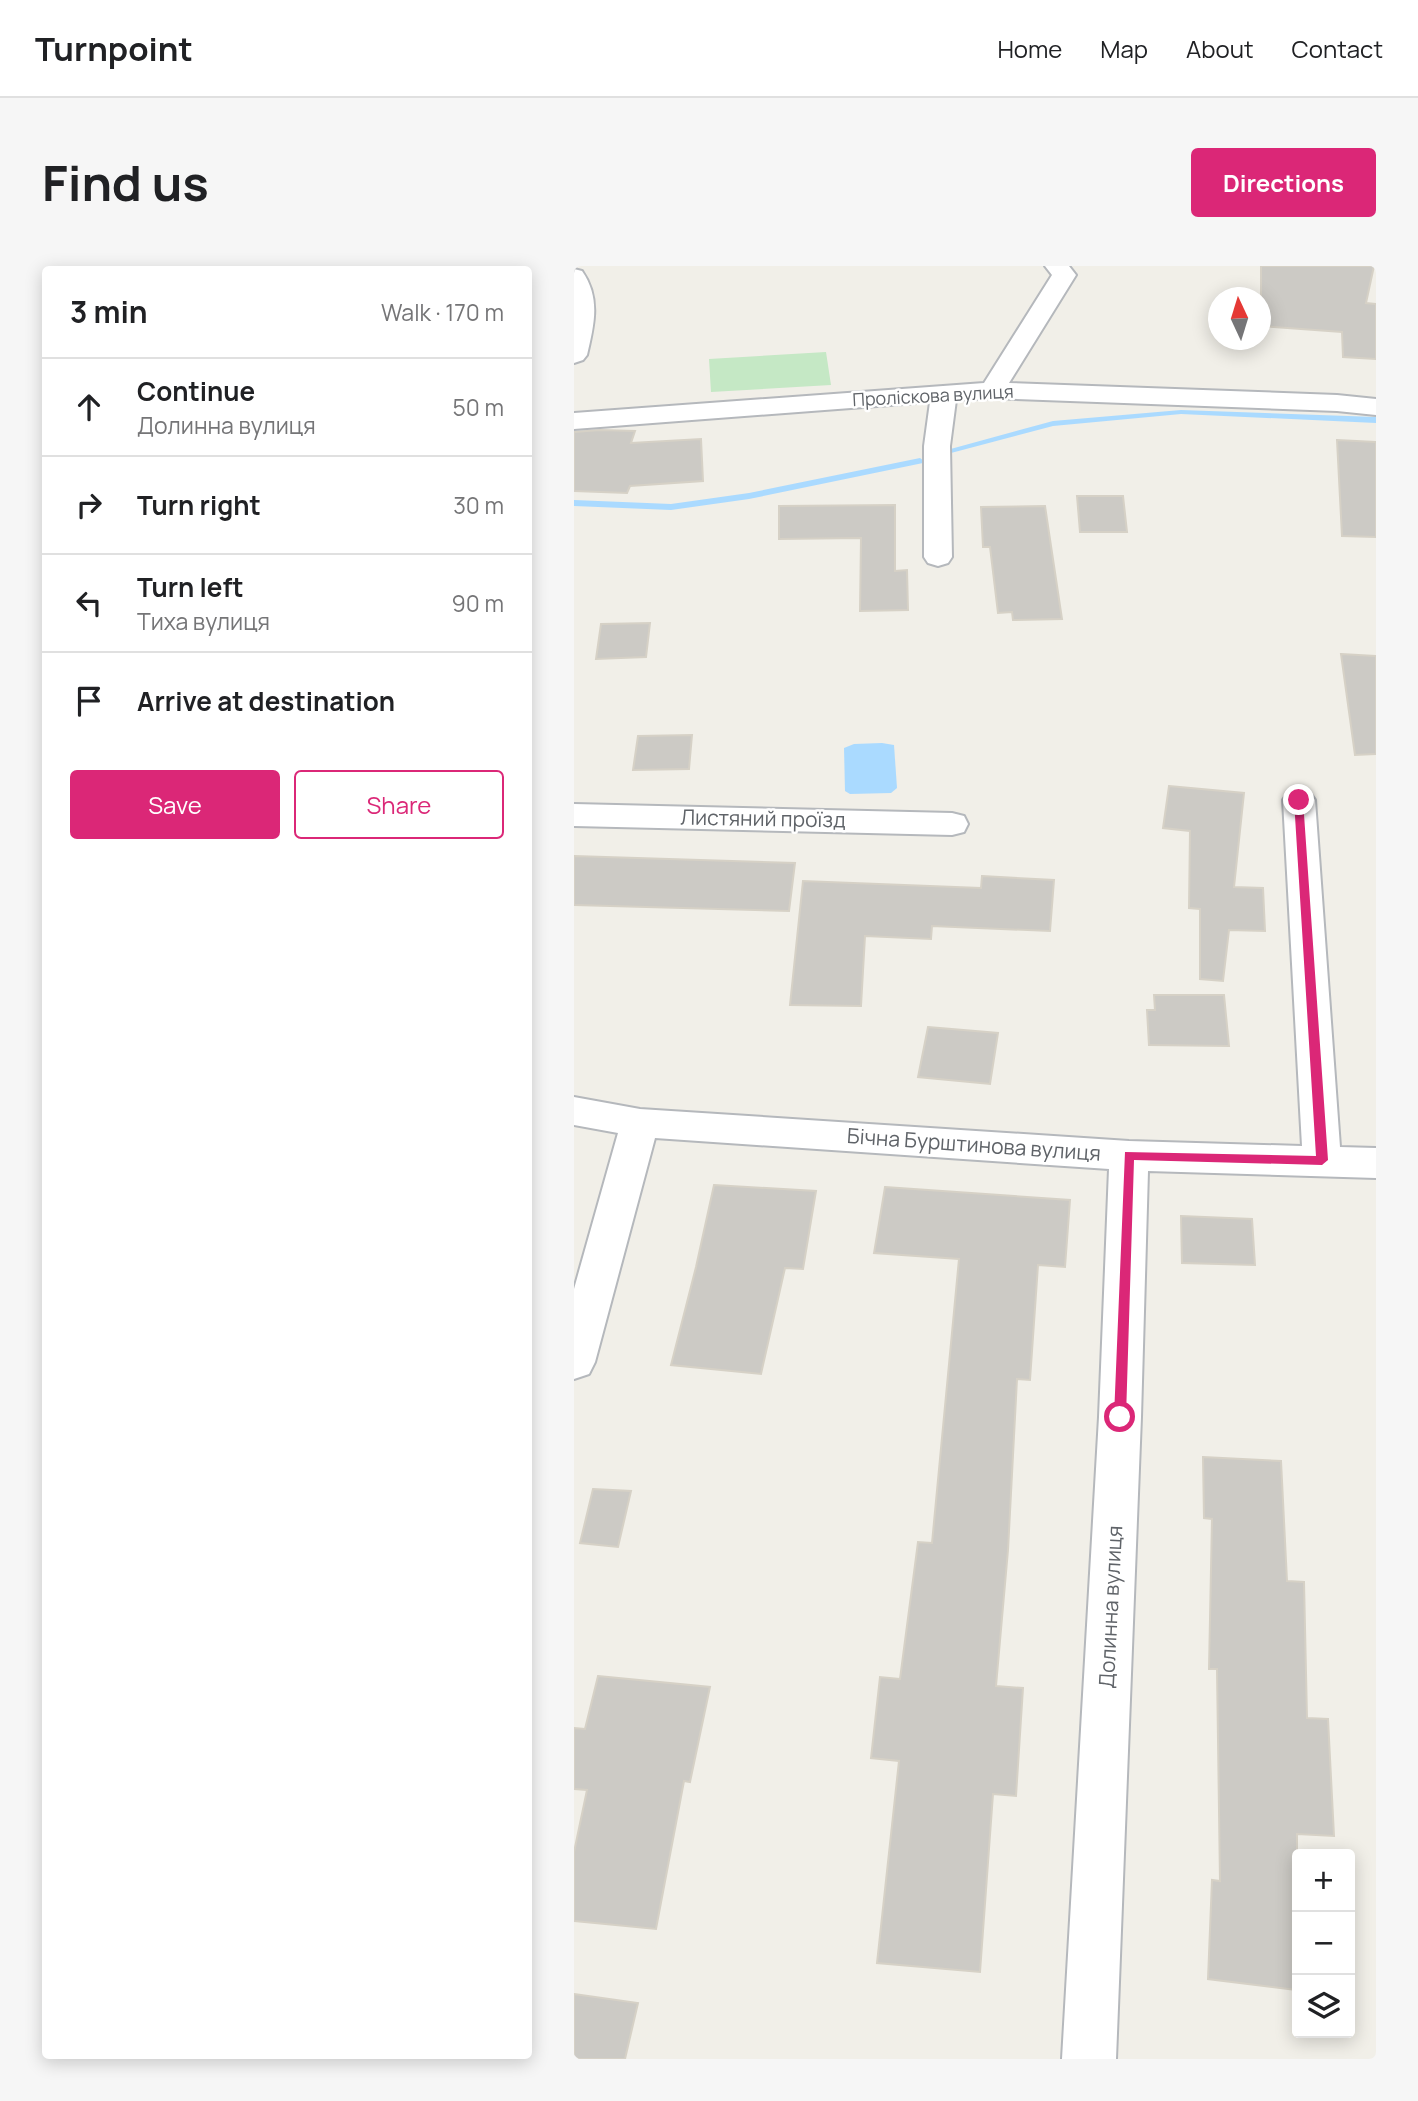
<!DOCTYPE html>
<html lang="en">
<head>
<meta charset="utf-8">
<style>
  body { margin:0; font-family:Manrope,sans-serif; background:#f6f6f6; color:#202124 }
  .controls { position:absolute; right:21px; bottom:21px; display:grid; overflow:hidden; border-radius:7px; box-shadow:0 4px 18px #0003 }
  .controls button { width:63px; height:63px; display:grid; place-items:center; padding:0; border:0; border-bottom:2px solid #e0e0e0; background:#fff; color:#202124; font:35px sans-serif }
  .compass { position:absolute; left:634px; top:21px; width:63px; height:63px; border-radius:50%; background:#fff; box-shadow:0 4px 18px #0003; rotate:356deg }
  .stop { position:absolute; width:21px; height:21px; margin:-16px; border:5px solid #db2777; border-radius:50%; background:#fff }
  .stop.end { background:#db2777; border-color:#fff; box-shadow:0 2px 7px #0008 }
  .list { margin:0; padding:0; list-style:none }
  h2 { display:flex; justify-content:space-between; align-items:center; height:91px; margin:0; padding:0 28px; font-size:30px }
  h2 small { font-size:23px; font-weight:400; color:#757577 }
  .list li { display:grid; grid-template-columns:46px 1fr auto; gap:21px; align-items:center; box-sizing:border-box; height:98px; padding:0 28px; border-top:2px solid #e0e0e0 }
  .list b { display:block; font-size:26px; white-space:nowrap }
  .list p { margin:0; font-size:23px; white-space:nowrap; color:#757577 }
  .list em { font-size:23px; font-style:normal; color:#757577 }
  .actions { display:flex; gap:14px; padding:21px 28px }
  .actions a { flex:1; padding:16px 0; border:2px solid #db2777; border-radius:7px; text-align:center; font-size:24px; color:#db2777 }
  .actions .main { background:#db2777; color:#fff }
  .icon { flex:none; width:38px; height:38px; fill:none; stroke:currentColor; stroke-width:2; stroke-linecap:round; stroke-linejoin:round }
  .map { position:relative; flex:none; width:802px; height:1793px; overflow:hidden; border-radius:7px }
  header { display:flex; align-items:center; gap:42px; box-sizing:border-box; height:98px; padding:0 35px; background:#fff; border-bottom:2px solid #e0e0e0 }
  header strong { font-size:33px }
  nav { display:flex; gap:38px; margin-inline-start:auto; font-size:24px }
  .intro { display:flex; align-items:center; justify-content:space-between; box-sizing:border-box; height:168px; padding:0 42px }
  h1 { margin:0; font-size:49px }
  .button { padding:18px 32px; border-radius:7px; background:#db2777; color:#fff; font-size:24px; font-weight:700 }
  main { display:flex; gap:42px; padding:0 42px }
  aside { flex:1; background:#fff; border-radius:7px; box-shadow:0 4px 18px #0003 }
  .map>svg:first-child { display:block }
</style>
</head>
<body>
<header>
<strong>Turnpoint</strong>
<nav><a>Home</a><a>Map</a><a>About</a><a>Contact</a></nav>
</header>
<div class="intro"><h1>Find us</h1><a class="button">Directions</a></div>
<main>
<aside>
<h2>3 min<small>Walk · 170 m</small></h2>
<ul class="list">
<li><svg class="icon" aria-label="ahead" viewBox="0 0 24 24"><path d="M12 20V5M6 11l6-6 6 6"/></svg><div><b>Continue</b><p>Долинна вулиця</p></div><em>50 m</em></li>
<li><svg class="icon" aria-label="right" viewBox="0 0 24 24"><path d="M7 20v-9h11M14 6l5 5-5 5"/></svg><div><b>Turn right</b></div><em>30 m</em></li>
<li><svg class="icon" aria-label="left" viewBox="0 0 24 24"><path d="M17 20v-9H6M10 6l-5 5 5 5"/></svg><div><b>Turn left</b><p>Тиха вулиця</p></div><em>90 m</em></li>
<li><svg class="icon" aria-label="arrive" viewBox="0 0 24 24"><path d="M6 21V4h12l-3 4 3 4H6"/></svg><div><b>Arrive at destination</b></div></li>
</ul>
<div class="actions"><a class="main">Save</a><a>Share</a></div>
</aside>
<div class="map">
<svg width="802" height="1793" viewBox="0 0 802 1793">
  <rect width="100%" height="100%" fill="#f1efe8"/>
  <!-- green -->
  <path fill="#c5e8c5" d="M252,86L257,119L137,126L135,93Z"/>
  <!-- water -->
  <path fill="#aadaff" d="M308,477L320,479L323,522L317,527L276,528L271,525L270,482L280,478Z"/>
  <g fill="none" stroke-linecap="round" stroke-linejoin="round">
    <!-- stream -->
    <path fill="#aadaff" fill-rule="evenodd" d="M607,144L802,151V157L607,148L479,160L377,187L373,184L479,155Z
      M346,192L350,195L349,197L175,233L97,244L0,240V234L97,238L175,227Z"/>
  </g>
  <!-- building -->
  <path fill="#cccac5" stroke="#d6d1c6" stroke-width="2" d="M687,0H800L792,37L802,38V93L769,91L768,66L687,60Z
    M26,164L61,165L57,177L127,173L129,215L56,220L53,227L0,225V166Z
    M763,174L802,176V271L768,270Z
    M503,230H549L553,266H506Z
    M321,239V305L333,304L334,344L286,345L287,272L205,273V240Z
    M471,240L488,353L439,354L438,346L424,347L416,281H409L407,241Z
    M76,357L72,391L22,393L27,358Z
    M767,388L802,390V488L781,489Z
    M118,469L115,503L59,504L64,470Z
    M595,520L670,527L660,621L689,622L691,665L655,664L649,715L626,713V643L615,642L616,565L589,562Z
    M0,590L221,597L215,645L0,639Z
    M408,610L480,614L476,665L358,660L357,673L291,670L287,740L216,739L229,615L407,622Z
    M580,729H650L655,780L575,779L573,744H581Z
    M354,761L424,767L416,818L344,811Z
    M140,919L242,925L229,1003L211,1002L187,1108L97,1099L122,1001Z
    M311,921L496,934L491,1001L464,999L456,1114L443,1113L434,1284L422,1420L449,1422L442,1530L419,1528L406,1706L303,1697L325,1495L297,1492L306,1411L326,1413L344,1276L358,1277L385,993L300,987Z
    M607,950L678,953L681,999L608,997Z
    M629,1191L707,1195L713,1315L730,1316L733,1452L754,1453L760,1570L723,1568V1724L634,1713L638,1614L646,1615L643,1403H635L638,1253L630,1252Z
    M19,1223L57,1225L44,1281L6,1277Z
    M24,1410L136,1421L116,1516L110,1515L82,1663L0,1655V1586L13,1524L0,1523V1462L11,1463Z
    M0,1728L64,1737L51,1793H0Z"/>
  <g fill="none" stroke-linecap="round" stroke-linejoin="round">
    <!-- minor casing -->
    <g stroke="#b5b8bc" stroke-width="4">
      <path id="minor" d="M471,0H495L502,9L435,117L763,129L802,133V149L763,145L418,132L382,134L376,180L378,291L374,297L364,300L354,297L350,291V180L356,136L0,163V147L410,117L478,9Z
        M0,3L8,5C27,32 20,59 13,89L9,94L0,97Z
        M725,523L736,527L741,534L766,881L802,882V912L574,905L567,1151L542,1793H488L525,1151L535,903L81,872L21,1096L15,1108L0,1113V1023L44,867L0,859V831L66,843L555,875L728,880L709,534L714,527Z
        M0,538L378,547L390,550L394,558L390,566L378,569L0,560Z"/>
    </g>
    <!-- minor -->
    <use href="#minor" fill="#fff" fill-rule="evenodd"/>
  </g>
  <!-- route -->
  <path fill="#db2777" d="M725,531L729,534L754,894L748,899L560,894L552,1151L546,1157L540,1151L551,886L742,890L720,534Z"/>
  <g text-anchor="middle" stroke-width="5" stroke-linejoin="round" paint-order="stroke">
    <!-- far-street labels -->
    <g font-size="18" fill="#5f6368" stroke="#fff">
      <text transform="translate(359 130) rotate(-3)" y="6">Проліскова вулиця</text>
    </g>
    <!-- street labels -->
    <g font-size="21" fill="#5f6368" stroke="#fff">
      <text transform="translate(189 553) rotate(1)" y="7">Листяний проїзд</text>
      <text transform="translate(400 879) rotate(4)" y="7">Бічна Бурштинова вулиця</text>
      <text transform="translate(537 1341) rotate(-87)" y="7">Долинна вулиця</text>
    </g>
  </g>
</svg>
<div class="controls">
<button>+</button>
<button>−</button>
<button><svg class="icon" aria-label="layers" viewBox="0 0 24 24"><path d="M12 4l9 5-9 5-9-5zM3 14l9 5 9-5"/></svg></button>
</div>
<svg class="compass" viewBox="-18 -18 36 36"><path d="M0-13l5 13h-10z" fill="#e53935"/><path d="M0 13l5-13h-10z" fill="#757577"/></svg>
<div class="stop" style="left:546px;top:1151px"></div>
<div class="stop end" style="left:725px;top:534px"></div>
</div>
</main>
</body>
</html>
